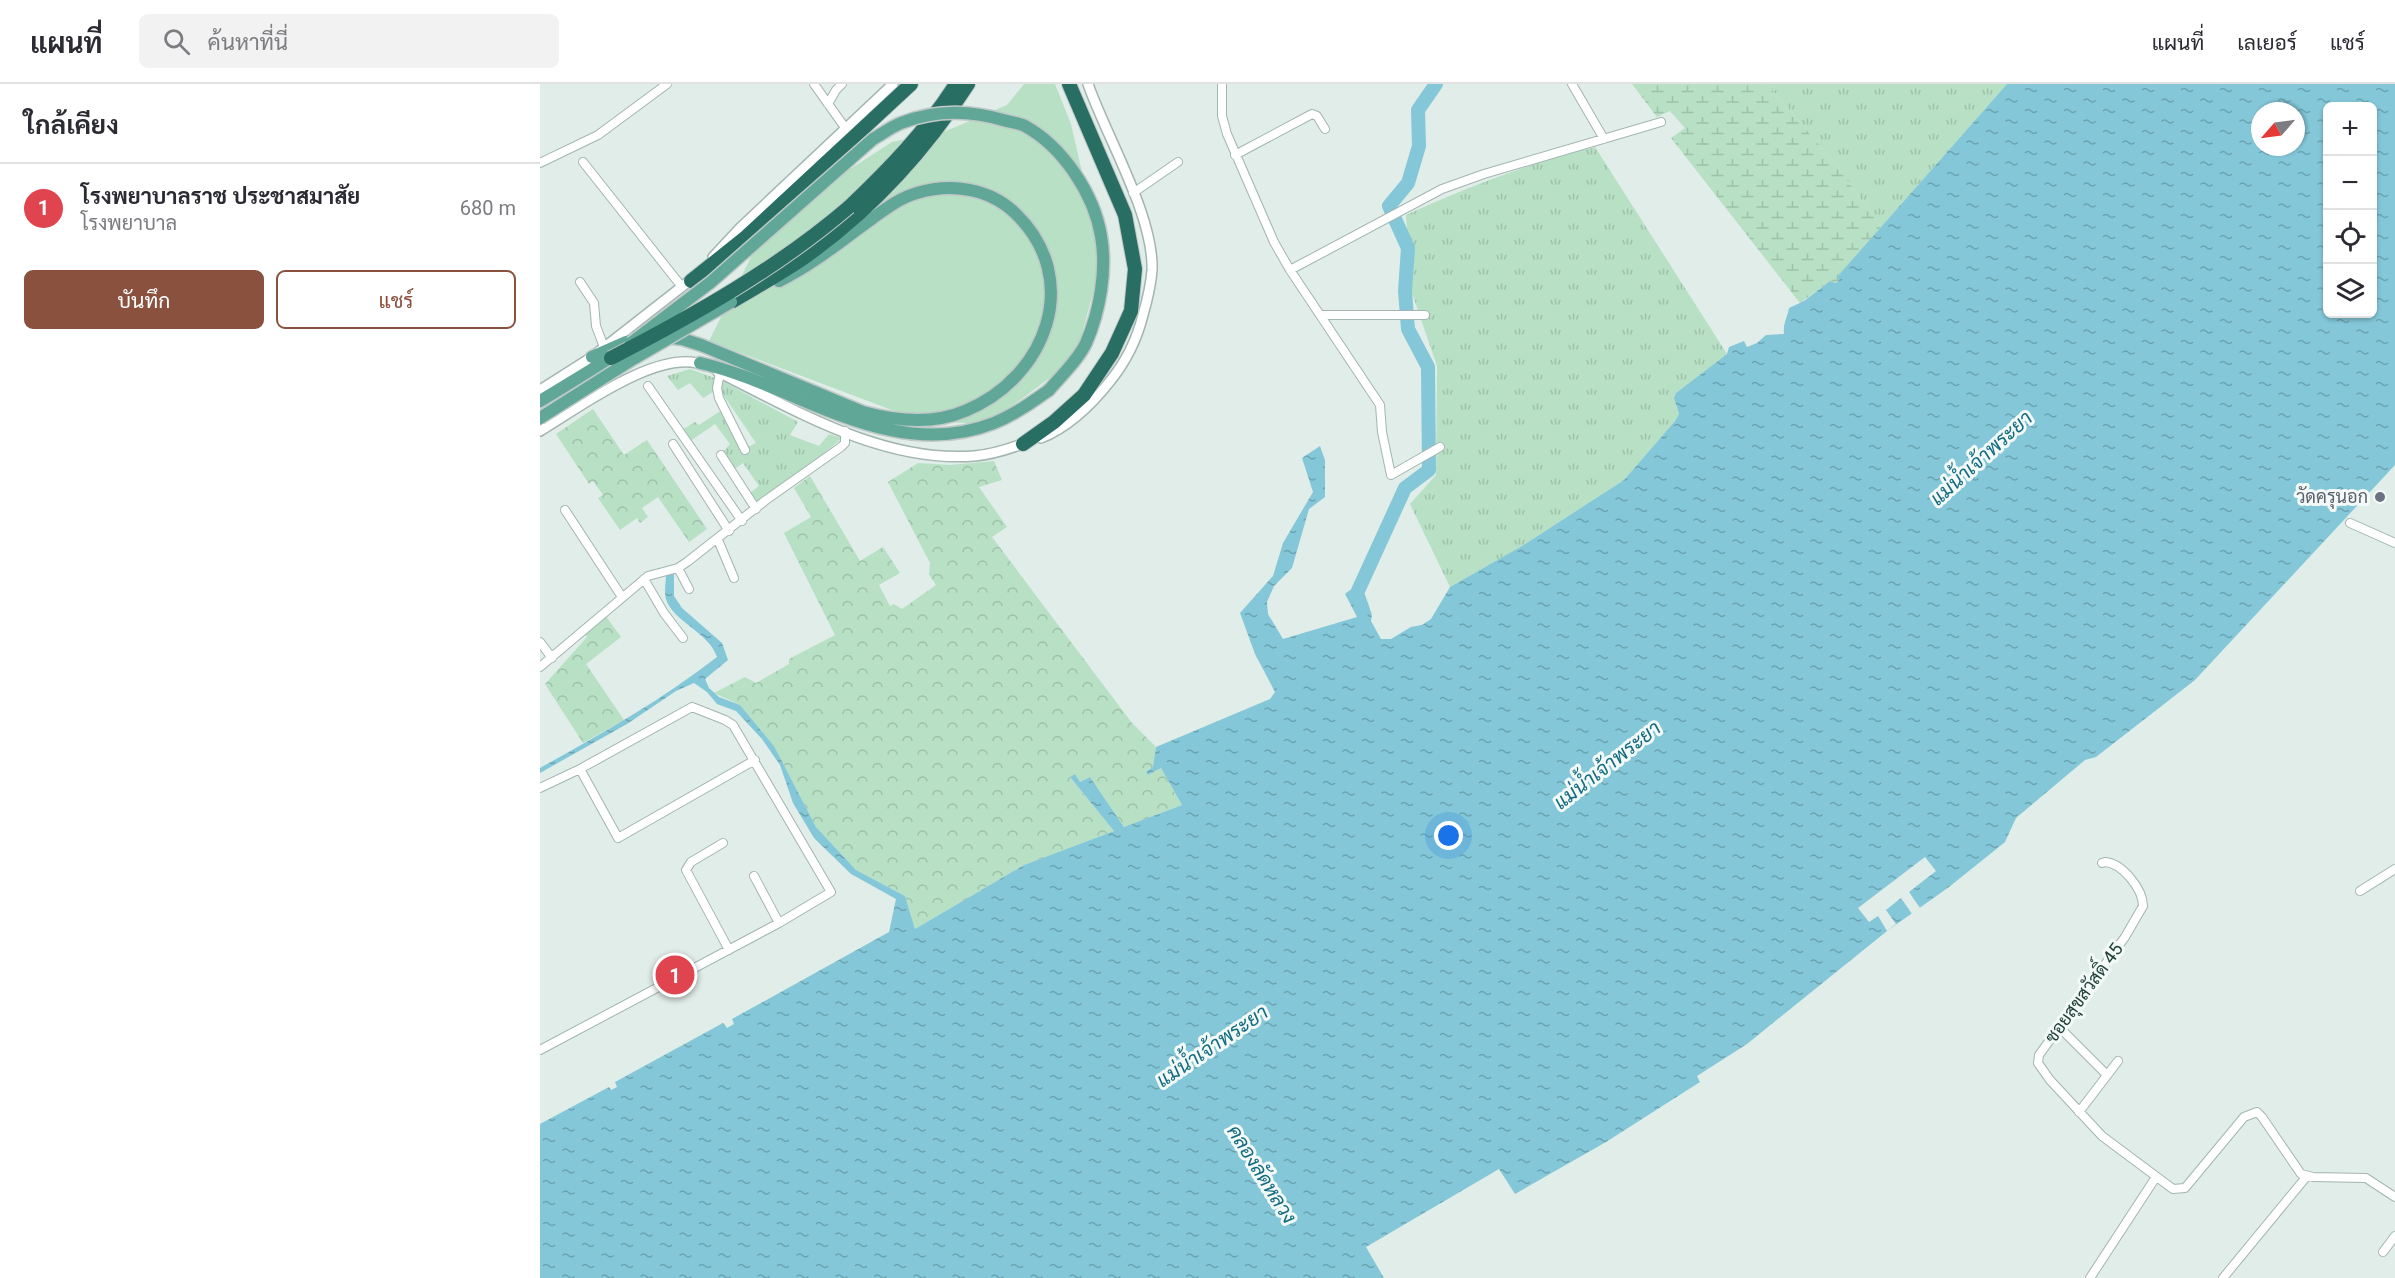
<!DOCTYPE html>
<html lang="th">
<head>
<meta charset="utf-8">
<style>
  body { margin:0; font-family:Roboto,Sarabun,sans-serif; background:#f2f2f3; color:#2b2b33 }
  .controls { position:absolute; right:18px; top:18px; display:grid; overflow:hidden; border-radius:9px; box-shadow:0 2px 4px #0004 }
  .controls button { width:54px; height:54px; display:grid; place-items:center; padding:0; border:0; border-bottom:2px solid #e1e1e2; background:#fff; color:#2b2b33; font:30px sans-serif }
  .compass { position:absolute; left:1711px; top:18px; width:54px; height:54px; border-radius:50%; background:#fff; box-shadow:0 2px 4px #0004; rotate:242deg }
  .you { position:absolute; left:909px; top:752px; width:21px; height:21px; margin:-15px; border:4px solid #fff; border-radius:50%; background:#1a73e8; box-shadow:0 0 0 9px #1a73e833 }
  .badge { display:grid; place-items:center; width:39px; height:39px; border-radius:50%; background:#8a513f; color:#fff; font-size:20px; font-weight:700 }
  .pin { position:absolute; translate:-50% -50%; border:3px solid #fff; box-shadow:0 2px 6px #0006 }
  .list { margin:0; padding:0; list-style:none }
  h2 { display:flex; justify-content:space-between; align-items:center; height:78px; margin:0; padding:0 24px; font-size:26px }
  h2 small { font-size:20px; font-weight:400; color:#7c7c81 }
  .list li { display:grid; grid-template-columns:39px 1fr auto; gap:18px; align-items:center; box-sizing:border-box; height:90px; padding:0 24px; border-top:2px solid #e1e1e2 }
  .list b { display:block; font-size:22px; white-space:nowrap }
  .list p { margin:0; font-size:20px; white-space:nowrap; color:#7c7c81 }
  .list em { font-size:20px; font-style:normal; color:#7c7c81 }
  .actions { display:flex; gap:12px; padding:18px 24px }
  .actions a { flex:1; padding:14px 0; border:2px solid #8a513f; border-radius:9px; text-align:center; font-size:21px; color:#8a513f }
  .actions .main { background:#8a513f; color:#fff }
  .icon { flex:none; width:33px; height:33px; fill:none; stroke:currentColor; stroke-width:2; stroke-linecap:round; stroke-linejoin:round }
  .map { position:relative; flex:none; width:1855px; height:1194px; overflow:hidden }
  header { display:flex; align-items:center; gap:36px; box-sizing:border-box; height:84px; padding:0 30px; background:#fff; border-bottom:2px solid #e1e1e2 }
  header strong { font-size:28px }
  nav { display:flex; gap:33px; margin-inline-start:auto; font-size:21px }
  .search { width:420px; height:54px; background:#f2f2f3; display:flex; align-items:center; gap:15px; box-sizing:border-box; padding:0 21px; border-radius:9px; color:#7c7c81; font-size:22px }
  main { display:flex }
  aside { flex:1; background:#fff }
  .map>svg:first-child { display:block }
</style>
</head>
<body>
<header>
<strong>แผนที่</strong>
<div class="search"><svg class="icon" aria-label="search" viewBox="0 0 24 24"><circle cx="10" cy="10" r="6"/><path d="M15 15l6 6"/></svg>ค้นหาที่นี่</div>
<nav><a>แผนที่</a><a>เลเยอร์</a><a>แชร์</a></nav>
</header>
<main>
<aside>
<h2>ใกล้เคียง<small></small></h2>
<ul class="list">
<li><span class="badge" style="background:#e0444e">1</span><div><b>โรงพยาบาลราช ประชาสมาสัย</b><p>โรงพยาบาล</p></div><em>680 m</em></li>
</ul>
<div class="actions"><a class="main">บันทึก</a><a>แชร์</a></div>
</aside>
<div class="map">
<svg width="1855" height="1194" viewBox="0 0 1855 1194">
  <defs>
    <pattern id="grass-tufts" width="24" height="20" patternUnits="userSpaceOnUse" patternTransform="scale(1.5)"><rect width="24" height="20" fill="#b7e0c4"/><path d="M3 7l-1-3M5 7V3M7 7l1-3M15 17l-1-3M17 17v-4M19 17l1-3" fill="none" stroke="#9dc1a9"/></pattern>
    <pattern id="forest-crowns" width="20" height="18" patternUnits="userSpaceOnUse" patternTransform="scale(1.5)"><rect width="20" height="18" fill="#b7e0c4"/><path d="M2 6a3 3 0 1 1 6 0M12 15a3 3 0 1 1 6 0" fill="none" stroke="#9dc1a9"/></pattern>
    <pattern id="wetland-marsh" width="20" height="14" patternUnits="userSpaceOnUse" patternTransform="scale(1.5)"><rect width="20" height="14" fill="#b7e0c4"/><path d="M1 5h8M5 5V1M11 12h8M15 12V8" fill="none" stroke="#9dc1a9"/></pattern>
    <pattern id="water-ripples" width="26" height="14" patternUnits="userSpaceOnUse" patternTransform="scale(1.5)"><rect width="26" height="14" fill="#83c7d8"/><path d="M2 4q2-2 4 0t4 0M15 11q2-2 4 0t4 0" fill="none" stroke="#6ba3b0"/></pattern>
  </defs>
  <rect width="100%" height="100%" fill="#e1ede8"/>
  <!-- grass -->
  <path fill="url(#grass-tufts)" d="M1227,0H1467L1341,143L1293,77Z
    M1055,63L1187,270L1136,309V322L1139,330L1135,337L1084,396L982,462L910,503L870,420L896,391L897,282L872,209L866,131C928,103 989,79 1055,63Z
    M150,285L175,294L173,308L163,314L150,299L138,306L127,292Z
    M182,297L258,338L250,351L279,362L289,350L302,354L281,372L217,418L210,409L219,402L203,379L193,386L182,369L190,360L175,340L149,358L142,346L155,338L159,341L182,326L186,329V337L201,361L210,362L216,359L180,306Z"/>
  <!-- forest -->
  <path fill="url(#forest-crowns)" d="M53,325L84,371L107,356L167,445L149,458L118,413L102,424L108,433L100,439L97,434L80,446L58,414L63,411L53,397L49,400L16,350Z
    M454,377L462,396L439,403L467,443L452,453L592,639L616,663L613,683L606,688L608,691L621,684L642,721L584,743L550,693L540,698L535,690L530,693L574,747L484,781L375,845L365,812L316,786L276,743L234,662L200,621L174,609L205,593L216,599L249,580V575L295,551L244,449L271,433L254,404L270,392L320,477L343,463L360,489L339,501L350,522L354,520L362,525L396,501L389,491L390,479L348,398L378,379L410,381Z
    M65,531L81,553L46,580L84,636L43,659L5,600L47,553L44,549Z"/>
  <!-- wetland -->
  <path fill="url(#wetland-marsh)" d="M1092,0H1227L1293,77L1341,143L1298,193L1299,196L1296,199L1290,197L1260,219L1131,54L1145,44L1130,27L1117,33Z"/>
  <!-- garden -->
  <path fill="#b7e0c4" d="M484,0H515L531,40L562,176L535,275L448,340L381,337L169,257L220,155L287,100L352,58L406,47L467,21Z"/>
  <!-- water -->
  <path fill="url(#water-ripples)" fill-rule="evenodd" d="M1467,0H1855V381L1655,596L1556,673L1545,676L1476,734L1465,758L1409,803L1347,847L1207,960L1157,992L1160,998L1066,1058L975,1110L959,1085L826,1163L844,1194H0V1040L69,1003L71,1006L77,1003L75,998L183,939L187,944L194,940L192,935L349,848L356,815L311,790L274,754L253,719L240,681L222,655L196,627L177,620L167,608L154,599L136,607L87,640L0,689V684C61,650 122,616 177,573C169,548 133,538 126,515C124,508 126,497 126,490H134V512L142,524L182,559L188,576L165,595L169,604L179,613L200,621L234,662L276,743L316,786L365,812L375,845L484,781L574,747L530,693L535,690L540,698L550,693L584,743L642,721L621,684L608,691L606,688L613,683L616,663L730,615L735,608L715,570L700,529L733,492L743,459L773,408L762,374L780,362L785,376V413L769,425L752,484L734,502L727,518L728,530L743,555L817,533L805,510L810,506C816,509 816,511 820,516C827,523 834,525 831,537L841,555H851L871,543L882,541L891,535L910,503L982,462L1084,396L1135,337L1139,330L1134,314L1136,309L1187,270L1189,263L1204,257L1207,263L1217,259L1226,251L1244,250C1243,238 1247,235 1249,224L1264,217L1290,197L1296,199L1299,196L1297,193ZM1788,22H1832V230H1788ZM1720,27H1756V63H1720Z"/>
  <!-- pier -->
  <path fill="#e1ede8" d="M1385,773L1396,787L1369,808L1380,824L1372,830L1361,814L1346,826L1356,840L1347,847L1338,832L1329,838L1318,824Z"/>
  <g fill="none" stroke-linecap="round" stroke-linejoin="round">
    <!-- river -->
    <path stroke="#83c7d8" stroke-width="14" d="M823,526L817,509L865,404L889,386L888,283L868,245L865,207L868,164L849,122L868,99L879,62L878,26L896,0"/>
    <!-- minor casing -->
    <g stroke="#a3b5b0" stroke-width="10">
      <path id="minor" d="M274,0L306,45
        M682,0V32L687,50L734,158L750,186L840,321L842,348L851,391L900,363
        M1032,0L1064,55
        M288,20L296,6L302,0
        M695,71L772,30L777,32L785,45
        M43,78L142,203
        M0,79L58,51L127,0
        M593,109L638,78
        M750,186L902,105L944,90L1121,38
        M40,198L54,219L56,242L64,263
        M781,231H885
        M180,289L177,304L179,314L205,366
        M108,302L202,437
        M133,360L189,447
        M181,371L216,425
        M25,426L82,513
        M1810,439L1855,459
        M178,456L194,494
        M138,484L149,505
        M104,495L124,529L143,554
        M0,558L12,574
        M0,583L108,492L138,484L147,478L226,416L301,363L305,359V347
        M40,685L78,754L215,676
        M0,704L40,685L152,623L185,636L193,641L291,808L239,839L0,966
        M183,759L151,778L146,786L189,866
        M1562,779L1565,778C1582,779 1603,805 1603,822L1585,853L1499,971L1498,979L1510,996L1562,1052L1633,1105L1645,1104L1704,1033L1717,1028L1722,1033L1761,1090L1773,1093L1826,1094L1855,1113
        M214,792L239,839
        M1820,807L1855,785
        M1519,943L1567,991
        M1539,1028L1578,977
        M1843,1168L1855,1152
        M1550,1194L1616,1093
        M1683,1194L1767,1092"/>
    </g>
    <!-- tertiary casing -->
    <g stroke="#a3b5b0" stroke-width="12">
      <path id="tertiary" d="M173,173L200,144L353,0
        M178,288C257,327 343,379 434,372C451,371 472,364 488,358
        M0,306L52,273L153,194
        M0,347C37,325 122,261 166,282
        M501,354C529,343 553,319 571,296C587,276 597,255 603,231C607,217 611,201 612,186C614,132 566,52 548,0"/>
    </g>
    <!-- primary casing -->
    <g stroke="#c0c9c7" stroke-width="15">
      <path id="primary" d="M124,253L142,255L161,261L323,328C356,337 392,341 425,327C506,294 544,195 475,129C449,104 411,99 377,109C361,113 344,126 330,136C301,157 272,181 239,197
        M52,273L86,258L101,254
        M160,279C257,301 350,380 454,339C474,331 492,318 509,306
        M0,317L71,274"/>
    </g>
    <!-- motorway casing -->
    <g stroke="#c0c9c7" stroke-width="16">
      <path id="motorway" d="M309,123C348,86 387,46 416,0
        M151,197L206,153L371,0
        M191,218C216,203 242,189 265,173C331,126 385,67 428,0
        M483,360L514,338L544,311L572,269L591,227L595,185L585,131L529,0"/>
    </g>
    <!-- minor -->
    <use href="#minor" stroke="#fff" stroke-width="8"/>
    <!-- tertiary -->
    <use href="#tertiary" stroke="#fff" stroke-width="9"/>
    <!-- primary -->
    <use href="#primary" stroke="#61a798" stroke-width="12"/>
    <!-- motorway -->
    <use href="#motorway" stroke="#286e63" stroke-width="14"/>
    <!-- primary-bridge casing -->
    <g stroke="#c0c9c7" stroke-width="15" stroke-linecap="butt">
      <path id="primary-bridge" d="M91,259L171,198L333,55C342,50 351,43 361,39C394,26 429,26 463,36C470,38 479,39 485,42C523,63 554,110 561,152C567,186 560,227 546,259C538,276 521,292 509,306
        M0,334L93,275L191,218"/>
    </g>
    <!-- motorway-bridge casing -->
    <g stroke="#c0c9c7" stroke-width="16" stroke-linecap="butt">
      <path id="motorway-bridge" d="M71,274C154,231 238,184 309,123"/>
    </g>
    <!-- primary-bridge -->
    <use href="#primary-bridge" stroke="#61a798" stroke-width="12"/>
    <!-- motorway-bridge -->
    <use href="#motorway-bridge" stroke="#286e63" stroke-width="14"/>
  </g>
  <!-- markers -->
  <circle fill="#6b7280" stroke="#f2f9f6" stroke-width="2" cx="1840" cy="413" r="6"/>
  <g text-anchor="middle" stroke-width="6" stroke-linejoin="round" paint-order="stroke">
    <!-- worship labels -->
    <g font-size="18" fill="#5b616d" stroke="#f2f9f6" text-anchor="end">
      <text x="1828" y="419">วัดครุนอก</text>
    </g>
    <!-- street labels -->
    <g font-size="18" fill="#1f3f38" stroke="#f2f9f6">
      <text transform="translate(1544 909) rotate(-54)" y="6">ซอยสุขสวัสดิ์ 45</text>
    </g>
    <!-- water labels -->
    <g font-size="20" font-style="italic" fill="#136b81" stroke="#f2f9f6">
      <text transform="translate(1441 374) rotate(-42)" y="7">แม่น้ำเจ้าพระยา</text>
      <text transform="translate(1067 681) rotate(-38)" y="7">แม่น้ำเจ้าพระยา</text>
      <text transform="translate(672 962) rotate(-34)" y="7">แม่น้ำเจ้าพระยา</text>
      <text transform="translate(722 1090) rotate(58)" y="7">คลองลัดหลวง</text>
    </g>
  </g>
</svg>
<div class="controls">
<button>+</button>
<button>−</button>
<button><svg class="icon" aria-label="locate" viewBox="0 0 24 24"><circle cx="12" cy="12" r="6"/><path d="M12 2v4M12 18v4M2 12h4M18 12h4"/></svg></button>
<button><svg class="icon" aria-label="layers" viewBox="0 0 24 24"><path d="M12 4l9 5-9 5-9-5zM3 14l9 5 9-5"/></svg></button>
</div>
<svg class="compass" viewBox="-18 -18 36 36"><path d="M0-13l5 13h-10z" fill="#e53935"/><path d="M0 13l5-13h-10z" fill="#7c7c81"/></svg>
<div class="you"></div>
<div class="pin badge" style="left:135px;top:891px;background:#e0444e">1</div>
</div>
</main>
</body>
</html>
